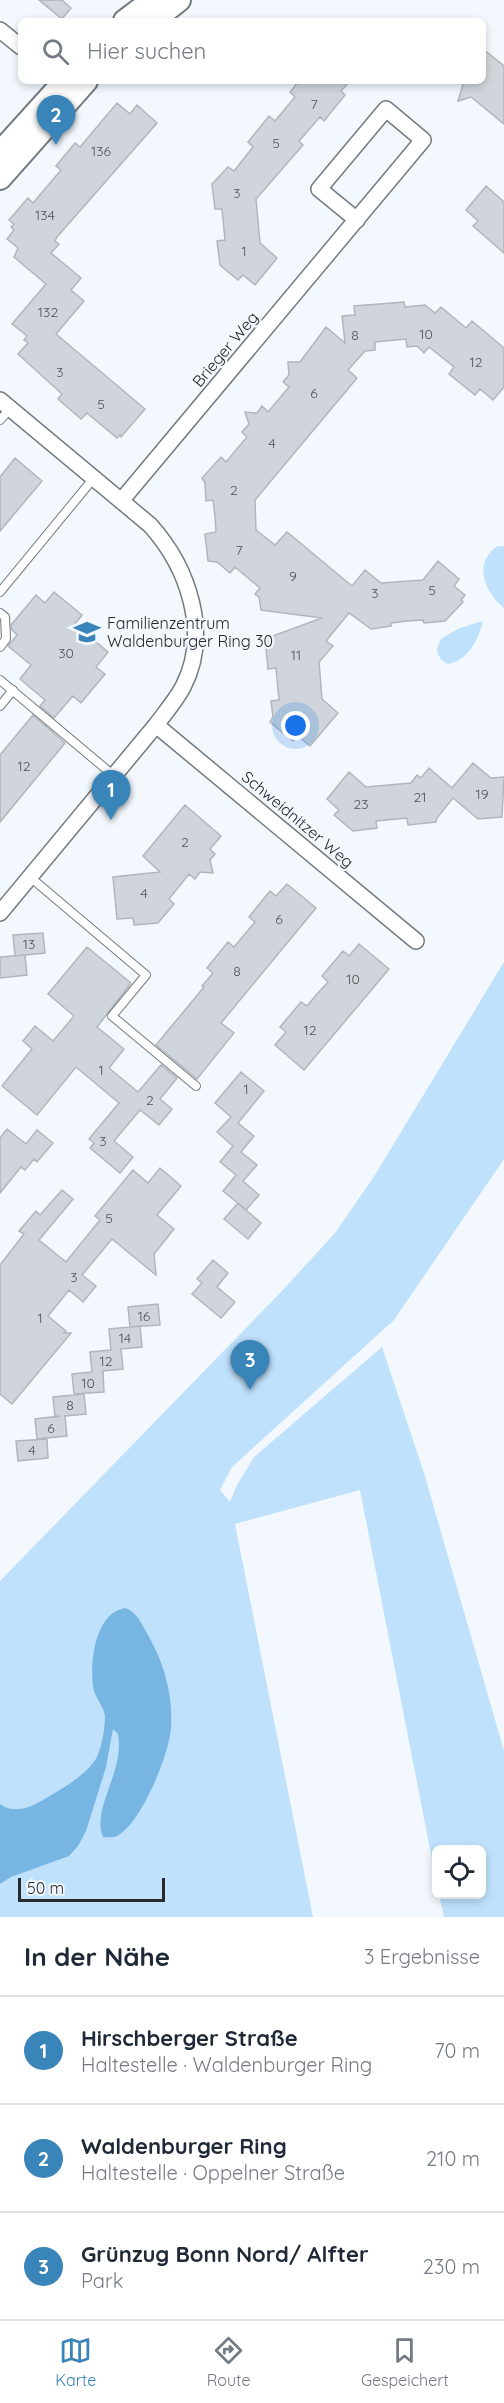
<!DOCTYPE html>
<html lang="de">
<head>
<meta charset="utf-8">
<style>
  body { margin:0; font-family:Quicksand,sans-serif; background:#f6f6f7; color:#1f2937 }
  .controls { position:absolute; right:18px; bottom:18px; display:grid; overflow:hidden; border-radius:9px; box-shadow:0 3px 9px #0003 }
  .controls button { width:54px; height:54px; display:grid; place-items:center; padding:0; border:0; border-bottom:2px solid #e0e1e3; background:#fff; color:#1f2937; font:30px sans-serif }
  .scale { position:absolute; left:18px; bottom:15px; width:147px; box-sizing:border-box; padding-left:6px; border:3px solid #27292b; border-top:0; font-size:16px; line-height:21px; white-space:nowrap; color:#27292b; -webkit-text-stroke:4px #f2f8fd; paint-order:stroke }
  .you { position:absolute; left:296px; top:726px; width:21px; height:21px; margin:-15px; border:4px solid #fff; border-radius:50%; background:#1a73e8; box-shadow:0 0 0 9px #1a73e833 }
  .badge { display:grid; place-items:center; width:39px; height:39px; border-radius:50%; background:#3984b8; color:#fff; font-size:20px; font-weight:700 }
  .pin { position:absolute; translate:-50% -50px; filter:drop-shadow(0 2px 3px #0008) }
  .pin::after { content:''; position:absolute; top:32px; width:21px; height:18px; background:inherit; clip-path:polygon(0 0,100% 0,50% 100%) }
  .list { margin:0; padding:0; list-style:none }
  h2 { display:flex; justify-content:space-between; align-items:center; height:78px; margin:0; padding:0 24px; font-size:26px }
  h2 small { font-size:20px; font-weight:400; color:#747a83 }
  .list li { display:grid; grid-template-columns:39px 1fr auto; gap:18px; align-items:center; box-sizing:border-box; height:108px; padding:0 24px; border-top:2px solid #e0e1e3 }
  .list b { display:block; font-size:22px; white-space:nowrap }
  .list p { margin:0; font-size:20px; white-space:nowrap; color:#747a83 }
  .list em { font-size:20px; font-style:normal; color:#747a83 }
  .icon { flex:none; width:33px; height:33px; fill:none; stroke:currentColor; stroke-width:2; stroke-linecap:round; stroke-linejoin:round }
  .map { position:relative; flex:none; width:504px; height:1917px; overflow:hidden }
  .search { position:absolute; background:#fff; box-shadow:0 3px 9px #0003; left:18px; right:18px; top:18px; height:66px; display:flex; align-items:center; gap:15px; box-sizing:border-box; padding:0 21px; border-radius:9px; color:#747a83; font-size:22px }
  .sheet { height:402px; background:#fff }
  nav { display:flex; justify-content:space-around; align-items:center; box-sizing:border-box; height:84px; border-top:2px solid #e0e1e3; background:#fff; font-size:16px; color:#747a83 }
  nav a { display:grid; justify-items:center; gap:3px }
  nav .on { color:#3984b8 }
  .map>svg:first-child { display:block }
</style>
</head>
<body>
<div class="map">
<svg width="504" height="1917" viewBox="0 0 504 1917">
  <rect width="100%" height="100%" fill="#f2f8fd"/>
  <!-- green -->
  <path fill="#bfe1fc" d="M498,546H504V608C485,593 472,562 498,546Z
    M483,621C478,641 468,661 447,664C436,657 434,649 442,638L460,628Z
    M504,962V1159L394,1320L232,1467L220,1490L230,1502L236,1487L254,1457L382,1347L424,1473L504,1751V1917H444L439,1895L482,1894V1850H436V1880L360,1490L235,1524L313,1917H0V1581L281,1292L335,1233L375,1175Z"/>
  <!-- water -->
  <path fill="#77b5e3" d="M125,1608C137,1612 141,1623 148,1635C164,1663 173,1694 171,1727C170,1753 141,1824 117,1836C113,1838 108,1837 103,1837C91,1808 125,1772 118,1734L113,1729L106,1767L86,1831L78,1846L69,1856L11,1877L0,1884V1804C13,1814 30,1808 43,1800C61,1789 86,1776 97,1757C102,1746 105,1728 105,1716C104,1706 94,1697 93,1686C90,1661 95,1613 125,1608Z"/>
  <!-- building -->
  <path fill="#cfd5da" stroke="#b0b6bb" stroke-width="1.5" d="M39,0H62L71,8L62,19Z
    M483,49L504,66V124L471,97L458,101L464,81H483Z
    M299,81H350L341,91L345,95L324,121L320,117L299,141L303,145L256,199L260,243L277,258L255,285L243,275L238,280L220,265L217,241L225,240L222,209H215L212,184L228,167L234,171L253,147L248,142L269,116L275,121L295,97L290,92Z
    M117,103L130,114L137,105L157,123L57,237L55,241L59,244L51,253L81,278L71,290L84,301L56,334L145,409L121,437L120,435L117,438L87,413L81,419L58,399L62,394L18,354L28,343L24,340L27,336L12,324L46,284L14,257L18,248L7,239L14,230L11,227L14,224L9,220L28,198L33,203L61,170L56,166L75,143L80,147Z
    M486,186L504,202V253L473,226L478,221L466,210Z
    M404,302L405,307L425,305L435,313L441,307L466,328L472,321L504,348V387L493,400L480,389L475,395L449,374L454,367L429,347L424,353L417,346L407,347L406,339L375,342V350L365,351L348,370L357,378L255,500L256,530L275,545L287,532L352,586L365,570L381,583L423,580L438,561L459,579L454,586L465,595L461,600L463,602L445,621L424,623L423,620L407,621L391,623V626L371,629L349,613L326,641L333,646L319,662L322,699L338,713L310,746L298,736L293,741L270,722L273,717L271,701L279,700L276,668L268,669L266,648L259,641L322,618L261,610L259,597L255,594L260,588L235,567L230,573L217,562L208,561L205,534L216,532L215,516L213,500L206,501L205,483L202,478L221,457L226,462L247,437L242,432L249,424L245,412L257,413L262,406L268,412L289,387L283,382L289,375L288,362H300L326,327L345,343L342,316L355,315L354,306Z
    M15,458L42,481L0,531V477Z
    M54,592L82,615L75,624L108,652L96,667L105,674L81,703L73,696L54,718L40,706L45,700L20,679L31,665L8,646L17,635L12,630L11,625L36,595L45,603Z
    M33,715L65,743L0,822V755Z
    M473,763L491,778L504,777L502,817L478,819L453,798L437,818L436,822L408,825L407,818L376,821L377,828L353,831L334,815L339,810L327,799L349,772L366,787L411,783L417,775L421,778L429,768L452,788Z
    M185,805L221,836L210,849L215,854L210,860L213,873L200,872L195,879L189,874L169,899L174,904L158,923L134,925L133,918L117,919L113,877L160,872L143,856Z
    M287,884L316,908L221,1023L234,1033L197,1079L156,1045L204,987L202,986L213,973L207,968L228,942L234,947L255,922L249,917L270,891L276,896Z
    M43,933L45,953L15,956L13,935Z
    M359,944L389,969L304,1070L275,1045L286,1032L280,1027L301,1002L307,1006L317,994L328,982L322,976L343,951L349,956Z
    M87,947L131,983L97,1027L124,1049L109,1068L138,1092L161,1065L177,1078L160,1099L172,1109L159,1125L140,1110L114,1141L133,1157L120,1173L90,1148L94,1143L89,1139L119,1103L76,1067L37,1115L2,1086L32,1049L23,1041L35,1026L53,1041L74,1016L48,994Z
    M25,955L27,975L0,978V957Z
    M241,1072L264,1091L238,1123L254,1136L241,1152L257,1165L243,1181L259,1195L246,1210L223,1191L236,1175L220,1162L233,1146L217,1132L231,1117L215,1103Z
    M7,1129L26,1144L37,1130L53,1143L37,1162L34,1159L25,1170L21,1167L0,1193V1138Z
    M160,1168L181,1186L157,1215L174,1229L154,1254L156,1275L112,1239L82,1275L96,1286L83,1302L69,1290L48,1316L66,1331L64,1333H71L12,1404L0,1394V1265L24,1234L19,1231L36,1211L40,1215L62,1190L73,1199L39,1240L66,1262L100,1220L95,1216L133,1170L148,1183Z
    M238,1203L261,1223L248,1239L224,1219Z
    M213,1260L228,1273L217,1287L235,1302L221,1318L192,1294L202,1283L197,1279Z
    M158,1304L160,1325L130,1327L128,1307Z
    M140,1326L142,1347L121,1349L123,1369L103,1371L104,1392L74,1394L72,1374L92,1372L90,1352L111,1350L109,1329Z
    M84,1394L86,1414L65,1416L67,1436L37,1439L35,1419L60,1416L55,1417L53,1397Z
    M47,1439L48,1458L18,1461L16,1441Z"/>
  <g fill="none" stroke-linecap="round" stroke-linejoin="round">
    <!-- lane casing -->
    <g stroke="#757a7f" stroke-width="10">
      <path id="lane" d="M0,420L10,409
        M0,592L93,479
        M0,613L5,617L6,639L0,647
        M0,680L113,775
        M0,706L13,690
        M30,877L146,975L112,1016L196,1086"/>
    </g>
    <!-- street casing -->
    <g stroke="#757a7f" stroke-width="18">
      <path id="street" d="M0,30L21,47
        M0,400L150,525C188,567 211,633 183,687C176,700 165,713 156,725L0,913
        M121,501L423,140L386,109L319,189L357,220
        M156,725L416,941"/>
    </g>
    <!-- secondary casing -->
    <g stroke="#757a7f" stroke-width="26">
      <path id="secondary" d="M125,21L153,0
        M152,21L179,0
        M0,153L65,81
        M0,178L86,81"/>
    </g>
    <!-- lane -->
    <use href="#lane" stroke="#fff" stroke-width="8"/>
    <!-- street -->
    <use href="#street" stroke="#fff" stroke-width="15"/>
    <!-- secondary -->
    <use href="#secondary" stroke="#fff" stroke-width="22"/>
  </g>
  <!-- icons -->
  <defs>
    <g id="school-bare" transform="scale(2.07)"><path d="M0-5L7-2L0 1L-7-2ZM-4 1L0 2.5L4 1V4Q0 6-4 4Z" fill="#3984b8" stroke="#f2f8fd" stroke-width="2.5" paint-order="stroke"/></g>
  </defs>
  <g fill-rule="evenodd">
    <use href="#school-bare" x="87" y="632"/>
  </g>
  <g text-anchor="middle" stroke-width="4.5" stroke-linejoin="round" paint-order="stroke">
    <!-- number labels -->
    <g font-size="14" fill="#515457">
      <text x="314" y="109">7</text>
      <text x="276" y="148">5</text>
      <text x="101" y="156">136</text>
      <text x="237" y="198">3</text>
      <text x="45" y="220">134</text>
      <text x="244" y="256">1</text>
      <text x="48" y="317">132</text>
      <text x="426" y="339">10</text>
      <text x="355" y="340">8</text>
      <text x="476" y="367">12</text>
      <text x="60" y="377">3</text>
      <text x="314" y="398">6</text>
      <text x="101" y="409">5</text>
      <text x="272" y="448">4</text>
      <text x="234" y="495">2</text>
      <text x="239" y="555">7</text>
      <text x="293" y="581">9</text>
      <text x="432" y="595">5</text>
      <text x="375" y="598">3</text>
      <text x="66" y="658">30</text>
      <text x="296" y="660">11</text>
      <text x="24" y="771">12</text>
      <text x="482" y="799">19</text>
      <text x="420" y="802">21</text>
      <text x="361" y="809">23</text>
      <text x="185" y="847">2</text>
      <text x="144" y="898">4</text>
      <text x="279" y="924">6</text>
      <text x="29" y="949">13</text>
      <text x="237" y="976">8</text>
      <text x="353" y="984">10</text>
      <text x="310" y="1035">12</text>
      <text x="101" y="1075">1</text>
      <text x="246" y="1094">1</text>
      <text x="150" y="1105">2</text>
      <text x="103" y="1146">3</text>
      <text x="109" y="1223">5</text>
      <text x="74" y="1282">3</text>
      <text x="144" y="1321">16</text>
      <text x="40" y="1323">1</text>
      <text x="125" y="1343">14</text>
      <text x="106" y="1366">12</text>
      <text x="88" y="1388">10</text>
      <text x="70" y="1410">8</text>
      <text x="51" y="1433">6</text>
      <text x="32" y="1455">4</text>
    </g>
    <!-- street labels -->
    <g font-size="16" fill="#27292b" stroke="#f2f8fd">
      <text transform="translate(225 349) rotate(-50)" y="6">Brieger Weg</text>
      <text transform="translate(298 819) rotate(40)" y="6">Schweidnitzer Weg</text>
    </g>
    <!-- poi labels -->
    <g font-size="16" fill="#27292b" stroke="#f2f8fd" text-anchor="start">
      <text x="107" y="629">Familienzentrum<tspan x="107" dy="18">Waldenburger Ring 30</tspan></text>
    </g>
  </g>
</svg>
<div class="controls">
<button><svg class="icon" aria-label="locate" viewBox="0 0 24 24"><circle cx="12" cy="12" r="6"/><path d="M12 2v4M12 18v4M2 12h4M18 12h4"/></svg></button>
</div>
<div class="scale">50 m</div>
<div class="you"></div>
<div class="pin badge" style="left:111px;top:820px">1</div>
<div class="pin badge" style="left:56px;top:145px">2</div>
<div class="pin badge" style="left:250px;top:1390px">3</div>
<div class="search"><svg class="icon" aria-label="search" viewBox="0 0 24 24"><circle cx="10" cy="10" r="6"/><path d="M15 15l6 6"/></svg>Hier suchen</div>
</div>
<section class="sheet">
<h2>In der Nähe<small>3 Ergebnisse</small></h2>
<ul class="list">
<li><span class="badge">1</span><div><b>Hirschberger Straße</b><p>Haltestelle · Waldenburger Ring</p></div><em>70 m</em></li>
<li><span class="badge">2</span><div><b>Waldenburger Ring</b><p>Haltestelle · Oppelner Straße</p></div><em>210 m</em></li>
<li><span class="badge">3</span><div><b>Grünzug Bonn Nord/ Alfter</b><p>Park</p></div><em>230 m</em></li>
</ul>
</section>
<nav>
<a class="on"><svg class="icon" aria-label="map" viewBox="0 0 24 24"><path d="M3 6l6-2 6 2 6-2v14l-6 2-6-2-6 2zM9 4v14M15 6v14"/></svg>Karte</a>
<a><svg class="icon" aria-label="directions" viewBox="0 0 24 24"><path d="M12 3l9 9-9 9-9-9zM9 14v-3h6M13 9l2 2-2 2"/></svg>Route</a>
<a><svg class="icon" aria-label="saved" viewBox="0 0 24 24"><path d="M7 4h10v16l-5-4-5 4z"/></svg>Gespeichert</a>
</nav>
</body>
</html>
